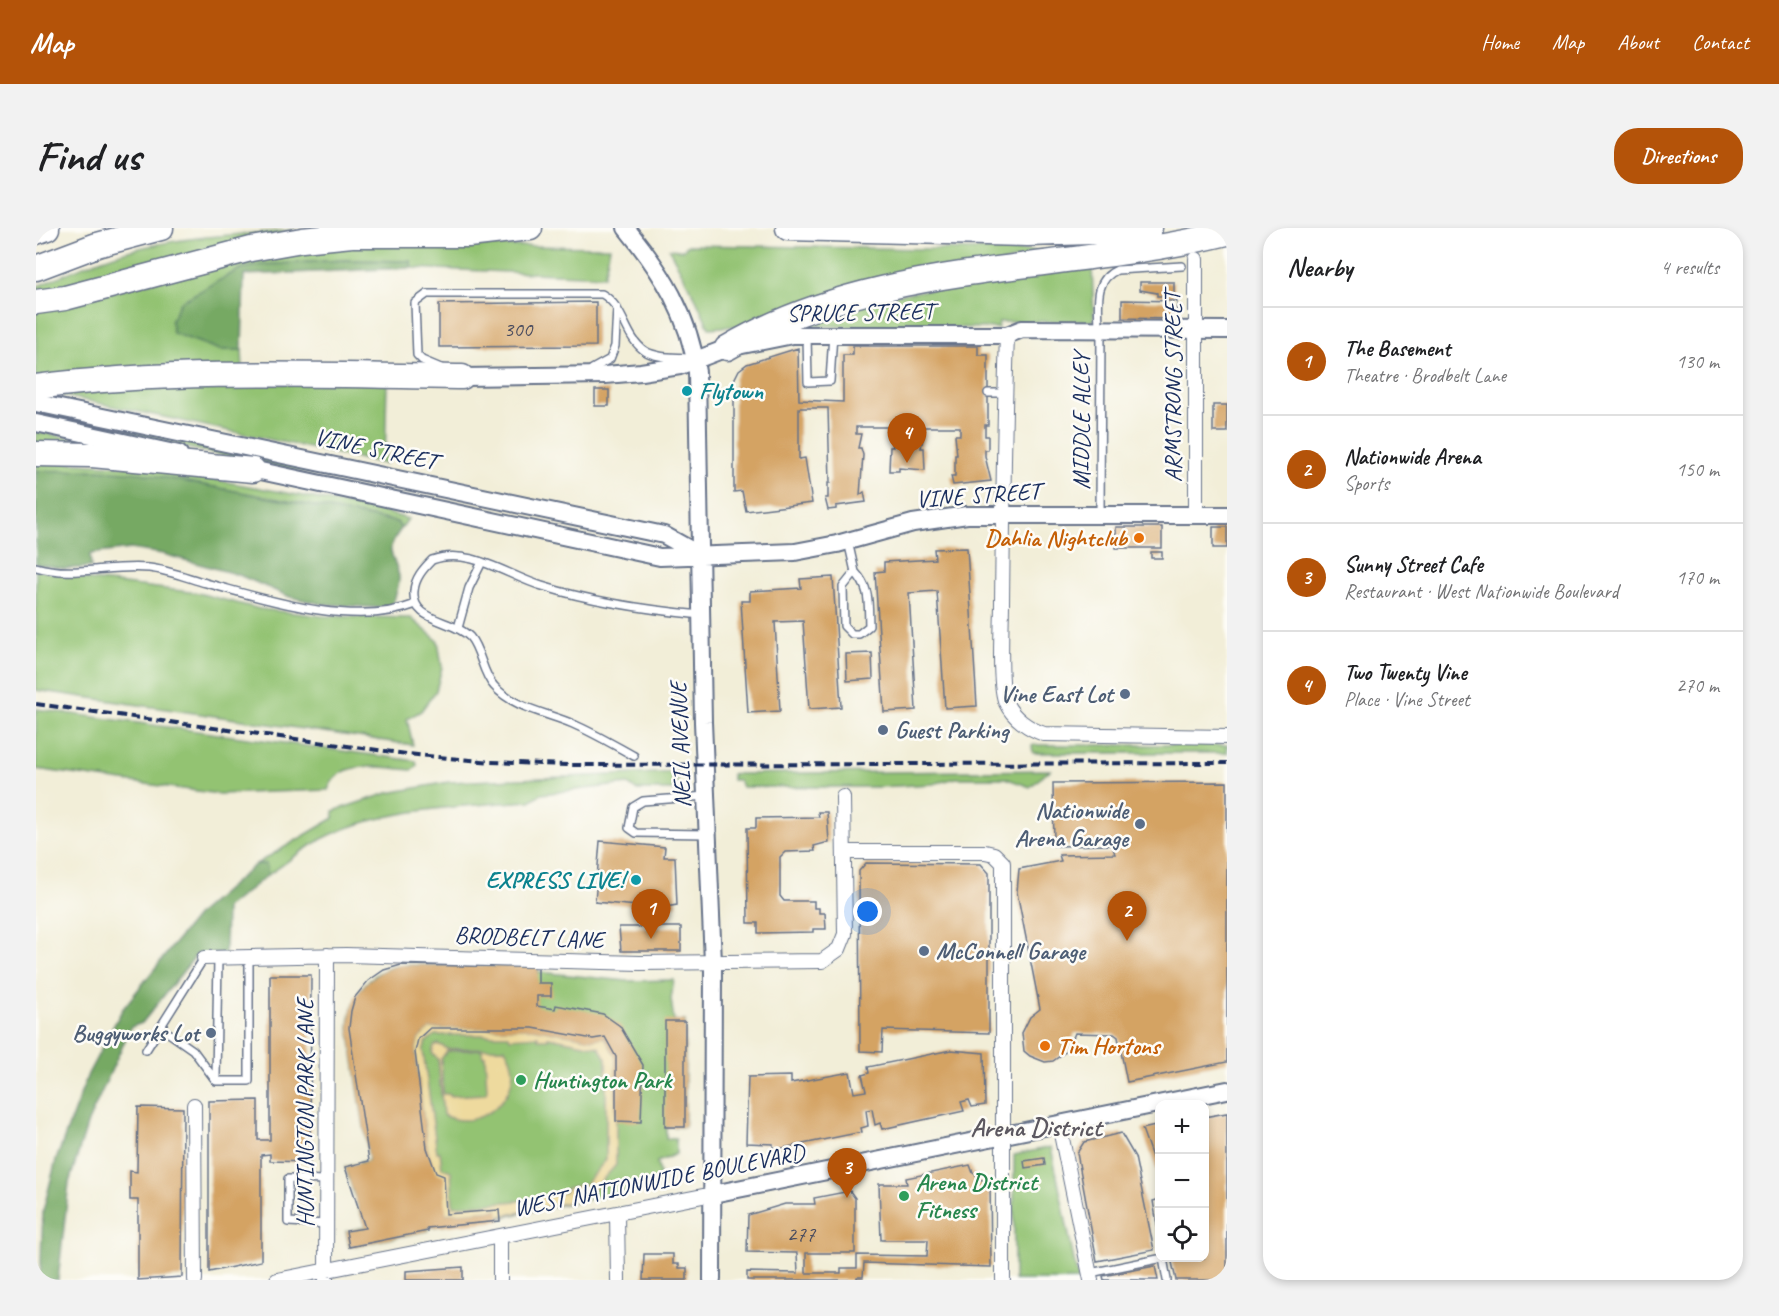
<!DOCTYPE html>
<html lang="en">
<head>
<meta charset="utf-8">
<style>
  body { margin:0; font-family:Caveat,sans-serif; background:#f2f2f2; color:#202124 }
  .controls { position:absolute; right:18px; bottom:18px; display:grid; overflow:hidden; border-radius:12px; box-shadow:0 3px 9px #0003 }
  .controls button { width:54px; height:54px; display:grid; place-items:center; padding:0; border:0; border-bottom:2px solid #e0e0e0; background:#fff; color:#202124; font:30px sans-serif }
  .you { position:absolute; left:832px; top:684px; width:21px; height:21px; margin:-15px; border:4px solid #fff; border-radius:50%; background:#1a73e8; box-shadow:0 0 0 9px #1a73e833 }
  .badge { display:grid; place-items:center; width:39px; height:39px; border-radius:50%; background:#b45309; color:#fff; font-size:20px; font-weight:700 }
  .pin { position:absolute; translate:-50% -50px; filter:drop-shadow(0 2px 3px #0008) }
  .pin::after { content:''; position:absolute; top:32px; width:21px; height:18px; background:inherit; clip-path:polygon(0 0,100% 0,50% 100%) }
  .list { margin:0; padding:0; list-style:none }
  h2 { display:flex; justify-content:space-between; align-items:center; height:78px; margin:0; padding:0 24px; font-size:26px }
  h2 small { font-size:20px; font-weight:400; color:#757577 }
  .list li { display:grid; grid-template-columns:39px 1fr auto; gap:18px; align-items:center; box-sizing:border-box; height:108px; padding:0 24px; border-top:2px solid #e0e0e0 }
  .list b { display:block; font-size:22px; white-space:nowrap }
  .list p { margin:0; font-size:20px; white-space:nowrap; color:#757577 }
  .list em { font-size:20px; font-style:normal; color:#757577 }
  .icon { flex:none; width:33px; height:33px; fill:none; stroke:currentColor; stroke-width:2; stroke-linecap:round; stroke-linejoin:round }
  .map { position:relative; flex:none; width:1191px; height:1052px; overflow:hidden; border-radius:24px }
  header { display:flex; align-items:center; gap:36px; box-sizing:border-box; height:84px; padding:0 30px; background:#b45309; color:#fff }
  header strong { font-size:28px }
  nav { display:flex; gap:33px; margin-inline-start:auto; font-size:21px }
  .intro { display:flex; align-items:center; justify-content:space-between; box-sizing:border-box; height:144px; padding:0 36px }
  h1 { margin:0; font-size:42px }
  .button { padding:15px 27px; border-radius:24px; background:#b45309; color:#fff; font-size:21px; font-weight:700 }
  main { display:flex; gap:36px; padding:0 36px }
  aside { flex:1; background:#fff; border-radius:24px; box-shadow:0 3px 9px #0003 }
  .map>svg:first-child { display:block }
</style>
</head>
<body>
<header>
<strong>Map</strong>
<nav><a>Home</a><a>Map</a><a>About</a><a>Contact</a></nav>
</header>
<div class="intro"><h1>Find us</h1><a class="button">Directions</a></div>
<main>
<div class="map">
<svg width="1191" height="1052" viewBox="0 0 1191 1052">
  <rect width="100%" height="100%" fill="#fdfcf7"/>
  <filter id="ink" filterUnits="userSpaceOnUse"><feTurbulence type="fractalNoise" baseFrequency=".0167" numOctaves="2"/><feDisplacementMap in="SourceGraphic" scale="12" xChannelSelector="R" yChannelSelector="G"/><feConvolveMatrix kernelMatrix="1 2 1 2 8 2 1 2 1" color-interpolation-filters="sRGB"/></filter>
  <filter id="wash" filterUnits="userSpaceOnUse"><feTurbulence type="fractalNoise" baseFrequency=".008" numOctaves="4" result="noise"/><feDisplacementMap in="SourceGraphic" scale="24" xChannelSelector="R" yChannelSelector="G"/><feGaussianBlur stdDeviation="1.35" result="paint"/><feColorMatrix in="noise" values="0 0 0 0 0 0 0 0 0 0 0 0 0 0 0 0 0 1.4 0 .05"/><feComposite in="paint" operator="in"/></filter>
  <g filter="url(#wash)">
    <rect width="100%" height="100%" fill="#f2eed8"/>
    <!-- green -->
    <path fill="#93c372" stroke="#577968" stroke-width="1.5" d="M259,2L0,68V59C33,44 68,28 104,20C155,8 207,6 259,2Z
      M308,16L574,19L568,48L375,40V33L308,32L225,37L204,41L137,105L184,122H206L207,142L0,151V83L217,28Z
      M652,17L1014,23L716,97L673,100L661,73L633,21L646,22Z
      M1056,37L1058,93L963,94L962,100L768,98L763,93L858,67Z
      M351,152L349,236L19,166L29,164Z
      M0,182L332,252L331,258L0,188Z
      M0,203L88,221L0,218Z
      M0,232L115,240L338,281L372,291L365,301L361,294L104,245L0,243Z
      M0,342L55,352L162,365L224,381L286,388L375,390L402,413L406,439L400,463L385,483L371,491L377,517L0,462Z
      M0,481L380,533L381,538L376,542C348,540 303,529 292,562L183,566L0,541Z
      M996,517H1191V525H997Z
      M1014,542L994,559L969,550H920L897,556L843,559H706L703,552H696V546Z
      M642,544V562H600L592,556L505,566L494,573C429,578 346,580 286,611C267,621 250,635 232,647L230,636H220L298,590L297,583L352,565L413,554Z
      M371,737L502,739L503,744L591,753L638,752L635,771L638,793H649V899H630V911H640V926L621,934L625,956L463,990L391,1000L392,1003L313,1019L310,1003L329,999L309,939L333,932L313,800C314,766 335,739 371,737Z
      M1015,919L1042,1052H978V927Z"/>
    <!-- forest -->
    <path fill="#76a964" stroke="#486c61" stroke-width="1.5" d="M308,32L375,33V40L208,47L206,122H184L137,105L135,93L144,74L204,41L225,37Z
      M62,242L104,245L361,294L365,301C346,327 358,322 363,348C364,357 359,368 357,376L345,380L286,376L254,369L203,347L127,326L94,321L54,326L55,339L28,341L0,336V243Z
      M220,636H230L232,647L190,680L189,726H161L106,795L95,799L52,894L33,955L22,1052H4L7,983L20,932L52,846L86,782L161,687Z"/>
    <!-- sand -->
    <path fill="#eeda9e" stroke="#84847e" stroke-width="1.5" fill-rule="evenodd" d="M394,800H497L557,811L569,809L580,829V937L549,971L463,989L462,982L410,986L391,920L379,824L382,811ZM399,807H473L474,810L502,808V811H512V809L563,819L570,831V932L549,956L531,960L529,964L482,973L417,978L415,943L406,940L404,924H401L387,823L390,814Z
      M402,816L411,821L469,820C496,859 447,908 407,887L402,831L396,825L398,818ZM446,821L447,828H449L451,863L448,866L414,868V866H407L405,831L411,823Z"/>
    <g id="blocks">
      <!-- building -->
      <path fill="#d4a363" d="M1104,54H1138V64L1136,68H1121V65L1104,62Z
        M1086,72L1141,73L1140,91L1086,90Z
        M560,74V118L403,119V76Z
        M817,118H942V127H952V197H949V208H952V222H949V228L955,253L917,257L915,248H919V227H921L919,207H924V199H883V206H888L885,220H888L889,242L863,240V243H853L854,219H857L855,206H860L861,199H820V206H825L822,220H825L827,227L824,267L828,264L830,274L800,278V281L792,282L789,270H792V255H794L792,180H763V231L769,230L776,275L710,283L706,263L698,264V152L703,142L711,136L762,120L763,172L807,174V127H817Z
        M559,162H573V178H559Z
        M1177,177H1191V204H1177Z
        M1080,299H1126V320H1080Z
        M1177,299H1191V320H1177Z
        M931,320L941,478L909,480L901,363L873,365L880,482L848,484L839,344L848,343V334L899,331L898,321Z
        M1115,324H1126V330H1115Z
        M797,349L805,479L773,481L767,393L739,394L744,483L712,485L705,373H714V363L765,360L764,351Z
        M836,425L837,451L811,453L810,426Z
        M1191,554V834L1091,854L1082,809L1078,806L1039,805L1032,822L1017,833L1009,834L994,828L988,823L986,805L994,789L1004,781L981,664L983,641L1025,633L1023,627L1079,626L1076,617L1018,618L1017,555Z
        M782,584H791L793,614L778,618L779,623L749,624L744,629V668L748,673H778V680H783V685H789L790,701H777V704L722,705V695H712L711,600H720V590L783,589Z
        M564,613L629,619L628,629H639L641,677L623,680L559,674Z
        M830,635L945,636L953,645V805L847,802L846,824L824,823L823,643Z
        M583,699H645V723H585Z
        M365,737L502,739V755H515V768H501V778L519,781L520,777L567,786L584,798L607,837L605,894L580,893V829L569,809L557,811L497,800H394L382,811L379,824L391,920L400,945L408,948L410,986L463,982L464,993L391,1000L392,1003L313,1019L310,1003L329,1000L309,939L333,933L313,800L315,783L319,769L332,753L348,742Z
        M234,747H275L274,934L234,933V926L225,927V1033L173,1044V873L222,872V912H234Z
        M629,793H649V899H629Z
        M915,822L948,825L949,877L936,879L933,872L925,874L928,883L846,901L844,895L839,897L836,881L830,882L832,898L825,900L826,904L737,922V916L710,915L712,849L755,848V855L814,844L818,865L830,863L826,847L833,845L832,839Z
        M102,879L147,880L146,1049L102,1052V972H94V943L101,944Z
        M1191,885V1052H1140L1135,1030H1168V889Z
        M1124,897V949H1123L1106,901Z
        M1085,905L1099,929L1118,1022L1061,1033L1041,925L1048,914Z
        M1008,930L1009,937L989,940L988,933Z
        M934,937L937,945L946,952H954L955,1039L828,1035L827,1049H821V1052H711V1044L762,1045L761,1025L711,1024L712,987L749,976H779L778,970L814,963L819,970V1025H770V1045H805V1040H821V1027L891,1028L892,1012H845L843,956H871L870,950Z
        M1124,971V1001L1122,1002L1117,973Z
        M608,1026H637V1036H643V1040H651V1052H607Z
        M1119,1038L1122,1052H1068L1067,1048Z
        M427,1039V1052H370V1043Z"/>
    </g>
  </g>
  <g filter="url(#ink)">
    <use href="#blocks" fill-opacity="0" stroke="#667289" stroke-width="1.5"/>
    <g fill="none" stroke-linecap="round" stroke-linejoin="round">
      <!-- service casing -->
      <g stroke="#667289" stroke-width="10">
        <path id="service" d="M1063,101C1063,78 1057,52 1081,42L1146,38
          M771,108L772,154L794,153L797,106
          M405,140L386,132L381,127L379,75L391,66H566C589,79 588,109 609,123C620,130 638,129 651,130
          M556,141L574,131L579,118L581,80
          M952,165H969
          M1064,286L1065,102
          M812,313L819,344L807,359L808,398L816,406H823L833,398C832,376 835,361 819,344
          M0,339C38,350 75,336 113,340C132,342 152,350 170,355C231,372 319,400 380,376
          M422,400L433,360L446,334
          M598,528C578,517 558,505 537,496C512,485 477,480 458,458C446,445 445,422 434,409C417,391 375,394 378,363C379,350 387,341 396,332C433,318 472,348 506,358C557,374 613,382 665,387
          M670,568L607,573L597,579L593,600L600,605L671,606
          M124,799L157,822L180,853H213V730
          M110,822L168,730
          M180,850L182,730
          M291,952L252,951V994L291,996
          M1054,1045L1127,1030L1131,1052"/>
      </g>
      <!-- minor casing -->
      <g stroke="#667289" stroke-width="16">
        <path id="minor" d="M1160,31V287
          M971,107C968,196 967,286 966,375C966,397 962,457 970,475C977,490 993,501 1008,506L1191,509
          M808,624H949L958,626L967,635V1052
          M168,730L310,727L604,735L786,733L803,721L809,706L807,569
          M158,877L159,1052
          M1023,896L1055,1052
          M581,985L582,1052
          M241,1052L677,966
          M290,1052L291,727
          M464,1052V1008"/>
      </g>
      <!-- tertiary casing -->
      <g stroke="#667289" stroke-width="20">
        <path id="tertiary" d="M590,0C626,44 653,87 661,144L667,494L677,735L676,1052
          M426,149L569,147L605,144L644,138L691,120L757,107H971L986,101L1191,102
          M0,175L628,307L664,327
          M0,195L143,226
          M206,239L624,329L759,324L801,316L877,295L931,287H1191
          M677,966L1191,862"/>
      </g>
      <!-- motorway casing -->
      <g stroke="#667289" stroke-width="27">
        <path id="motorway" d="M752,0L992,6L1086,3L1114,0
          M0,4L11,0
          M0,40L61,17L125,0
          M0,74L29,70L215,21L266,12L316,7H432L494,0
          M691,120C842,31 1025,46 1191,5
          M0,159C141,141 285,147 426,149
          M0,226L56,227L217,242"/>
      </g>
      <!-- service -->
      <use href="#service" stroke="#fff" stroke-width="7"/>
      <!-- minor -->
      <use href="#minor" stroke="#fff" stroke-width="14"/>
      <!-- tertiary -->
      <use href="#tertiary" stroke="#fff" stroke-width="16"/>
      <!-- motorway -->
      <use href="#motorway" stroke="#fff" stroke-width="24"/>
      <!-- rail -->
      <path stroke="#1b2f5e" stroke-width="4" stroke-dasharray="9 4.5" stroke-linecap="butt" d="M0,476L371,526L455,534L531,537L1191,535"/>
    </g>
  </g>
  <!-- markers -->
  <g fill="#0f9aa8" stroke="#fdfcf7" stroke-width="2">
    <circle cx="651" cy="163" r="6"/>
    <circle cx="600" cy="652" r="6"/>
  </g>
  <g fill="#e8710a" stroke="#fdfcf7" stroke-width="2">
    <circle cx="1103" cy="310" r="6"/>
    <circle cx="1009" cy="818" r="6"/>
  </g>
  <g fill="#5c6f8a" stroke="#fdfcf7" stroke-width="2">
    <circle cx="1089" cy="466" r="6"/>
    <circle cx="847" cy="502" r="6"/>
    <circle cx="1104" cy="596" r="6"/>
    <circle cx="888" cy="723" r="6"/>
    <circle cx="175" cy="805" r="6"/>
  </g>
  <g fill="#2e9e5b" stroke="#fdfcf7" stroke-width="2">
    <circle cx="485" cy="852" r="6"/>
    <circle cx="868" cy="968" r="6"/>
  </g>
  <g text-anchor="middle" stroke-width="5" stroke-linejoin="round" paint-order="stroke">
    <!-- number labels -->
    <g font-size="21" fill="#494c5f">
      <text x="482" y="108">300</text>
      <text x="765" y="1013">277</text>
    </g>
    <!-- street labels -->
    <g font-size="24" fill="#1b2f5e" stroke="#fdfcf7">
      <text transform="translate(824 84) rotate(-1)" y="8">SPRUCE STREET</text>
      <text transform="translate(1137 159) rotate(-90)" y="8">ARMSTRONG STREET</text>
      <text transform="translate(1045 193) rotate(-90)" y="8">MIDDLE ALLEY</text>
      <text transform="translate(340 221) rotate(12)" y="8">VINE STREET</text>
      <text transform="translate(942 267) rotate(-4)" y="8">VINE STREET</text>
      <text transform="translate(644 517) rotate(-92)" y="8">NEIL AVENUE</text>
      <text transform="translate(493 709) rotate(2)" y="8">BRODBELT LANE</text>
      <text transform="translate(269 885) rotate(-90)" y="8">HUNTINGTON PARK LANE</text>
      <text transform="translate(623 952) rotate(-11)" y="8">WEST NATIONWIDE BOULEVARD</text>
    </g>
    <!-- culture labels -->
    <g font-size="24" font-weight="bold" fill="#0d838f" stroke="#fdfcf7" text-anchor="start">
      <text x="663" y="171">Flytown</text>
      <text x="588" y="660" text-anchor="end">EXPRESS LIVE!</text>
    </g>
    <!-- food labels -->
    <g font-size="24" font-weight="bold" fill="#c56008" stroke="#fdfcf7" text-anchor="end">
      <text x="1091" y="318">Dahlia Nightclub</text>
      <text x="1021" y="826" text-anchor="start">Tim Hortons</text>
    </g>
    <!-- service labels -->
    <g font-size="24" font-weight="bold" fill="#4e5e75" stroke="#fdfcf7" text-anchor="end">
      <text x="1077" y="474">Vine East Lot</text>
      <text x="859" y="510" text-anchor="start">Guest Parking</text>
      <text x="1092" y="590">Nationwide<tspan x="1092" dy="28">Arena Garage</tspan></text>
      <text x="900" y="731" text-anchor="start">McConnell Garage</text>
      <text x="163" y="813">Buggyworks Lot</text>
    </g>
    <!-- leisure labels -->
    <g font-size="24" font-weight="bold" fill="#27864d" stroke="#fdfcf7" text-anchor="start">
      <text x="497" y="860">Huntington Park</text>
      <text x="880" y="962">Arena District<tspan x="880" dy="28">Fitness</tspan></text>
    </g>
    <!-- neighbourhood labels -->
    <g font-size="26" font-weight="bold" fill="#5c5860" stroke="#fdfcf7">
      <text x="1000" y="908">Arena District</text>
    </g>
  </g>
</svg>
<div class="controls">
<button>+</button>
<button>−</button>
<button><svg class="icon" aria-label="locate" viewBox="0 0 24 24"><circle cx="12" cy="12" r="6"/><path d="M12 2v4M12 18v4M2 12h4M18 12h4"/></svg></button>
</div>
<div class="you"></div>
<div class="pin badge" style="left:615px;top:711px">1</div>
<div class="pin badge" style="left:1091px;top:713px">2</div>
<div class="pin badge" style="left:811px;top:970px">3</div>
<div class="pin badge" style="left:871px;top:235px">4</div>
</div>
<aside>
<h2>Nearby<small>4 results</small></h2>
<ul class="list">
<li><span class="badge">1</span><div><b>The Basement</b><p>Theatre · Brodbelt Lane</p></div><em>130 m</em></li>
<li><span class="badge">2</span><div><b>Nationwide Arena</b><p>Sports</p></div><em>150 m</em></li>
<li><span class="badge">3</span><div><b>Sunny Street Cafe</b><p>Restaurant · West Nationwide Boulevard</p></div><em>170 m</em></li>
<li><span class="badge">4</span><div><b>Two Twenty Vine</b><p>Place · Vine Street</p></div><em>270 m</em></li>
</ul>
</aside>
</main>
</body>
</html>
